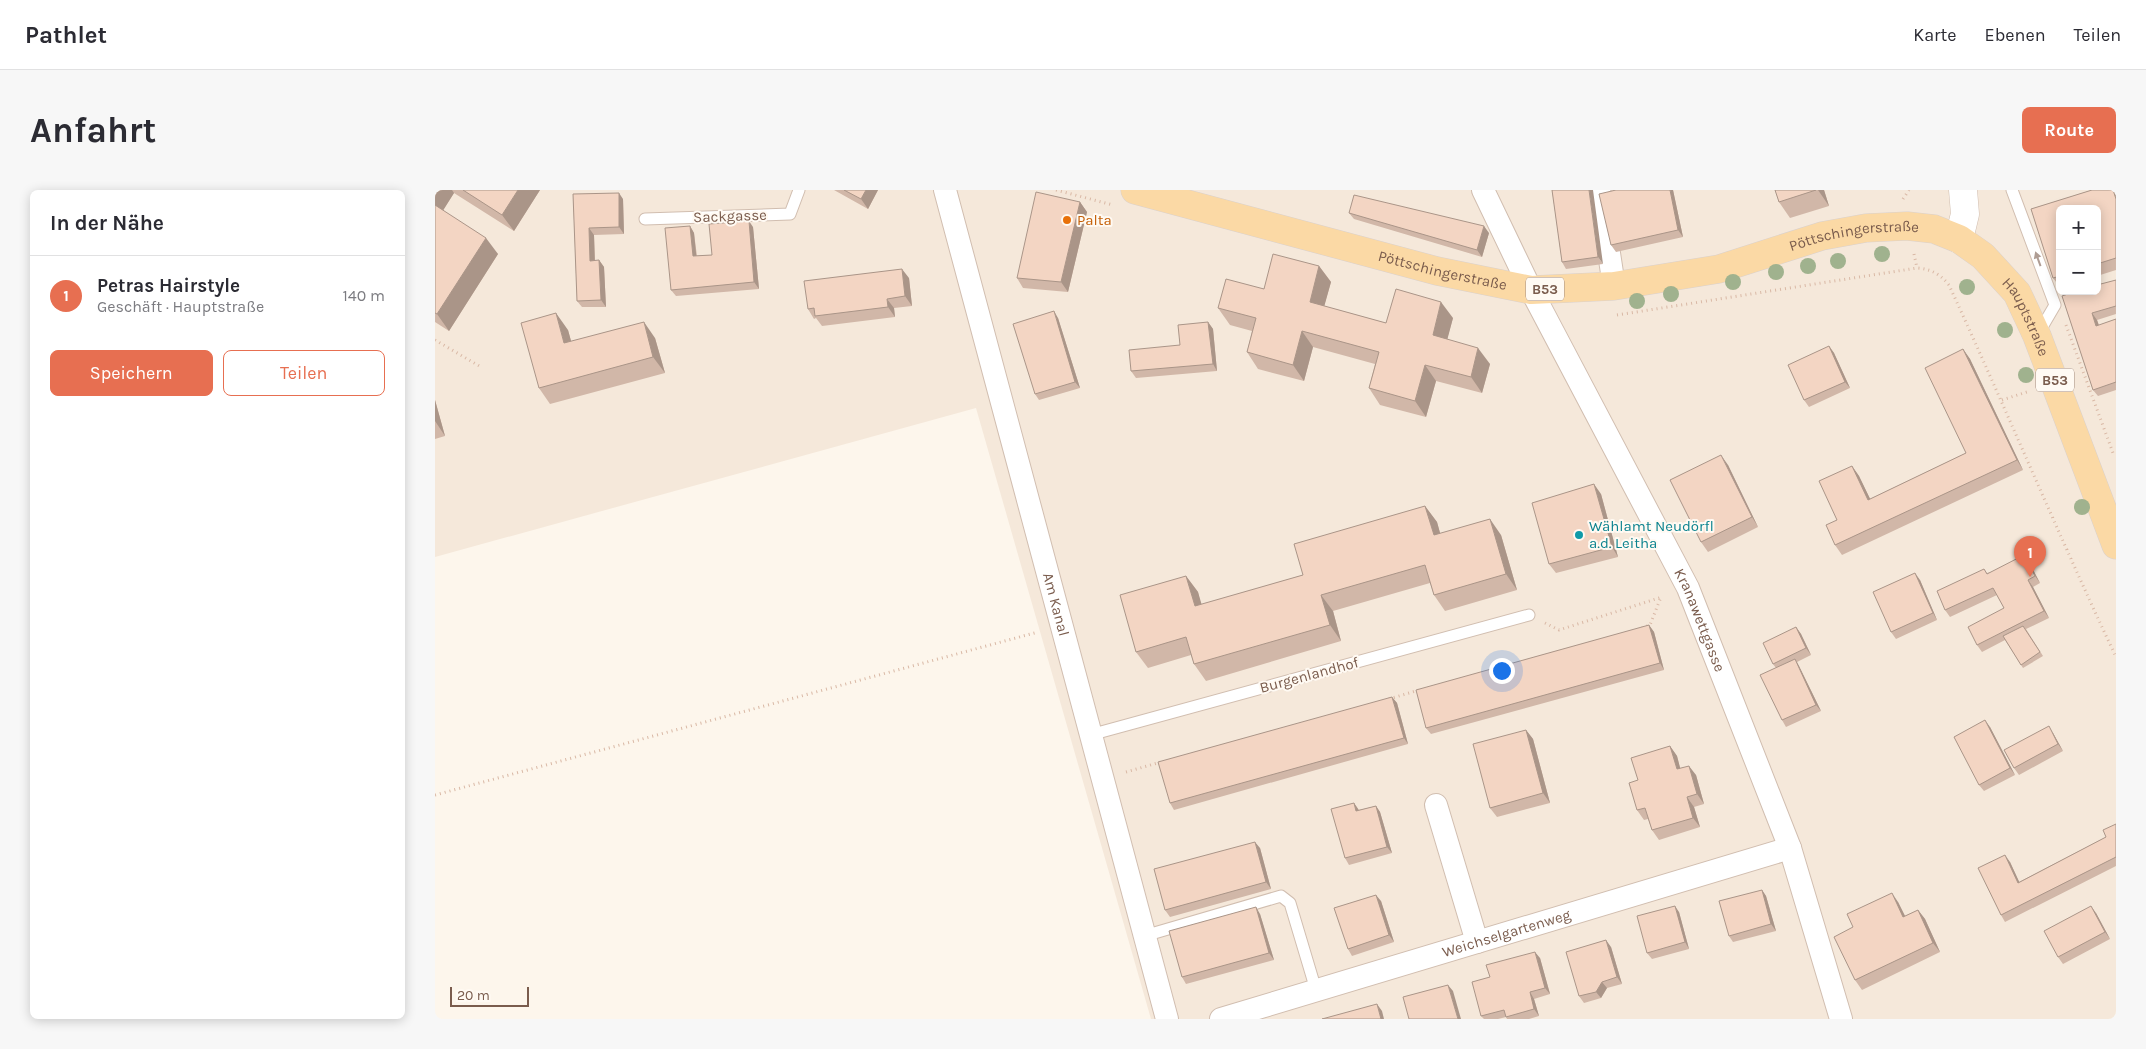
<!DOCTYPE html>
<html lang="de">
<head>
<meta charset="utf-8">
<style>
  body { margin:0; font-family:Karla,sans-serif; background:#f7f7f7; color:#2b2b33 }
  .controls { position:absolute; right:15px; top:15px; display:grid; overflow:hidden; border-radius:8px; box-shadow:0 2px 12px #0003 }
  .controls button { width:45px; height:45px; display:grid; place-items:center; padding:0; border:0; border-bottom:1px solid #e1e1e2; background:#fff; color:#2b2b33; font:25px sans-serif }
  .scale { position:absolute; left:15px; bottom:12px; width:79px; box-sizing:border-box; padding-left:5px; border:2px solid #7a5c4d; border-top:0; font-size:14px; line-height:18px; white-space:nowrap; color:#7a5c4d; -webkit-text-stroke:4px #fffaf3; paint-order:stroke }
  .you { position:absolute; left:1066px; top:480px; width:18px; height:18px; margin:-12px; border:4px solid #fff; border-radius:50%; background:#1a73e8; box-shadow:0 0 0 8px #1a73e833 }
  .badge { display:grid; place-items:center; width:32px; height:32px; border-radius:50%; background:#e76f51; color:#fff; font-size:16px; font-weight:700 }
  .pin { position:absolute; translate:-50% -41px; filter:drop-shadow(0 1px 2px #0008) }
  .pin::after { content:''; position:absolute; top:26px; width:18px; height:15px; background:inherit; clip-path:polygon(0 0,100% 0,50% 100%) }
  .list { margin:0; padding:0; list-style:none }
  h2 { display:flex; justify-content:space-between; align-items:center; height:65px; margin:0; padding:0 20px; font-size:21px }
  h2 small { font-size:16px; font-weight:400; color:#7c7c81 }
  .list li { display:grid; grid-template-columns:32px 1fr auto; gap:15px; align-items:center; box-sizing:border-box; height:80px; padding:0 20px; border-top:1px solid #e1e1e2 }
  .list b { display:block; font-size:19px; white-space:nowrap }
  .list p { margin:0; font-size:16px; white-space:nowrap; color:#7c7c81 }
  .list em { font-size:16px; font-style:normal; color:#7c7c81 }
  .actions { display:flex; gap:10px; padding:15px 20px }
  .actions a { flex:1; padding:11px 0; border:1px solid #e76f51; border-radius:8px; text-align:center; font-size:18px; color:#e76f51 }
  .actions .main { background:#e76f51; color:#fff }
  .map { position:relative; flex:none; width:1681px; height:829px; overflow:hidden; border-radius:8px }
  header { display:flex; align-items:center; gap:30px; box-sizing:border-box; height:70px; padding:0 25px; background:#fff; border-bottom:1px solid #e1e1e2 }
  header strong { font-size:24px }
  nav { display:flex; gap:28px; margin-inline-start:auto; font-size:18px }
  .intro { display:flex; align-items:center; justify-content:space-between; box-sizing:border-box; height:120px; padding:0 30px }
  h1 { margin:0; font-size:35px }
  .button { padding:12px 22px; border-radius:8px; background:#e76f51; color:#fff; font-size:18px; font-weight:700 }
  main { display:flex; gap:30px; padding:0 30px }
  aside { flex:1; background:#fff; border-radius:8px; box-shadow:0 2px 12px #0003 }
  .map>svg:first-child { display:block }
</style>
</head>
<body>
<header>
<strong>Pathlet</strong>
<nav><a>Karte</a><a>Ebenen</a><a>Teilen</a></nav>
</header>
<div class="intro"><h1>Anfahrt</h1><a class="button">Route</a></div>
<main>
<aside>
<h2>In der Nähe<small></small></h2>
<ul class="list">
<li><span class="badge">1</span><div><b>Petras Hairstyle</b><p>Geschäft · Hauptstraße</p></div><em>140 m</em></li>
</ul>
<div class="actions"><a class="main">Speichern</a><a>Teilen</a></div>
</aside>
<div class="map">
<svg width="1681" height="829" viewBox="0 0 1681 829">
  <rect width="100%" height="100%" fill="#fdf6ec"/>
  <!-- residential -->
  <path fill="#f5e8da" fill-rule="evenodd" d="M0,0H1681V829H716L541,218L0,367ZM1625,19H1662V101H1625Z"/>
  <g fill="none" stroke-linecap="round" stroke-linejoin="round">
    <!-- service casing -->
    <g stroke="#d1beb0" stroke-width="13">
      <path id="service" d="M1577,0L1620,115L1603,144
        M210,29L355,24L364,0
        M655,545L1094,425
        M709,746L846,706L855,713L881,800"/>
    </g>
    <!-- minor casing -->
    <g stroke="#d1beb0" stroke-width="24">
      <g id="minor">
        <path id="s1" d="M510,0L732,829"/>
        <path id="s2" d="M1048,0L1096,100L1253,398L1355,658L1406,829"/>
        <path d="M1165,4L1179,96"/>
        <path d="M1001,615L1042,752"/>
        <path id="s3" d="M786,829L1355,658"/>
      </g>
    </g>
    <!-- tertiary casing -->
    <g stroke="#d1beb0" stroke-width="29">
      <path id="tertiary" d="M1524,49L1530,24L1528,0"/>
    </g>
    <!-- primary casing -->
    <g stroke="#dad1cd" stroke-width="29">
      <g id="primary">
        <path id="s4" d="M700,0L1002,81L1096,100L1179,96L1284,79L1387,46L1431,38L1472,36L1499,39L1524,49L1548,66L1582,103L1602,146L1681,355"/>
      </g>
    </g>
    <!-- path -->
    <path stroke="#d9b8a5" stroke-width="3" stroke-dasharray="1 4" stroke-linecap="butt" d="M621,0L678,15
      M1468,9L1474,0
      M1479,64L1482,78
      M1182,125L1482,78C1496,79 1505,84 1514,95C1571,219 1623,344 1681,467
      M1631,135L1678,263
      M0,150L46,177
      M1567,210L1595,201
      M1110,433L1124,440L1227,407
      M1207,438L1215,435L1226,407
      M954,509L984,500
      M691,582L726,572
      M0,605L603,442"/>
    <!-- service -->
    <use href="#service" stroke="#fff" stroke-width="11"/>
    <!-- minor -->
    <use href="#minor" stroke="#fff" stroke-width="22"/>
    <!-- tertiary -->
    <use href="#tertiary" stroke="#fff" stroke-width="28"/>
    <!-- primary -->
    <use href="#primary" stroke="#fbd9a5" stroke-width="28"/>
  </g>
  <!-- trees -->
  <g fill="#a0b28e">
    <circle cx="1447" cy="64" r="8"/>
    <circle cx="1403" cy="71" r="8"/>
    <circle cx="1373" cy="76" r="8"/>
    <circle cx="1341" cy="82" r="8"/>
    <circle cx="1298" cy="92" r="8"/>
    <circle cx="1532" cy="97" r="8"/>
    <circle cx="1236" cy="104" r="8"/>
    <circle cx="1202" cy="111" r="8"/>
    <circle cx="1570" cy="140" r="8"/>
    <circle cx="1591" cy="185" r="8"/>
    <circle cx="1647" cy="317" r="8"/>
  </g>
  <!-- wall -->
  <path fill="#d1b7a8" d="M0,0H105L79,41L19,3L8,20L63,64L14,141L0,132Z
    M399,0H443L433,19Z
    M1117,0L1168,74L1131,79L1127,72Z
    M1238,0L1248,47L1181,62L1176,55Z
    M1340,0H1389L1394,16L1355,28L1344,12Z
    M1657,0H1680L1681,1V80L1662,86V19H1625V97L1618,88L1596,19Z
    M138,4L188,9L189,44L159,45L160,71L164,70L169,77L171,117H147L142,111Z
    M645,12L652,22L633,102L588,98L582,88Z
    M914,23L1054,43L1047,67L919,29Z
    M255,36L259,43L262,66L277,65L318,37L324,99L241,106L236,100Z
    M884,76L896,92L889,116L951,133L1018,128L1012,149L1055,174L1047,203L1001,191L991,227L945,215L934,198L940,174L878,157L869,191L823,179L812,162L817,141L795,135L783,118Z
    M474,88L477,116L459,118L460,127L387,136L381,128L379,129L373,119Z
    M1681,90V124L1662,130L1664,135L1681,129V200L1663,206L1658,200L1627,106Z
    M623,128L645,198L604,210L600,204Z
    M773,132L778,139L782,181L701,188L696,181L745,155Z
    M133,140L136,151L220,148L230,183L115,214L104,198Z
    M1394,156L1399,163L1415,198L1374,217L1369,210Z
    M1528,159L1535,169L1588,280L1407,365L1400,355L1402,330L1417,276L1424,286L1435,309L1531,263Z
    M0,210L10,246L0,249Z
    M1293,275L1323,337L1273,362L1266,352Z
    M1166,304L1183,367L1121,383L1114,374Z
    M990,316L1002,332L1005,343L1066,345L1082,400L1010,421L999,405L995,393L898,421L906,451L771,491L759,474L756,465L713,478L701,462L751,386L763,402L766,415L868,385Z
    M1594,372L1605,393L1598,397L1614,428L1591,439L1608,466L1588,478L1570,450L1547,462L1542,455L1569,418L1562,405L1515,427L1510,420L1549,379L1552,383Z
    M1485,390L1502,430L1461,449L1456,442Z
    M1214,435L1219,442L1229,480L996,544L991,538Z
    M1361,437L1366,444L1376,465L1362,472L1364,476L1386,521L1351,537L1347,530L1341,478L1338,474Z
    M957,507L962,513L973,554L739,620L735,613Z
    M1555,537L1580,585L1549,601L1544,595Z
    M1091,540L1098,549L1115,613L1062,627L1055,618Z
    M1618,543L1628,561L1584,585L1579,578Z
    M1235,556L1242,566L1245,578L1261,585L1269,614L1259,617L1265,637L1224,650L1217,640L1213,629L1209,630L1202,620L1203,590Z
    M919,613L924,620L941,616L945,622L957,663L914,675L910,668Z
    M1681,634V676L1570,732L1566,725L1575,672L1584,692L1671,647Z
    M825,658L836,699L735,727L730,720Z
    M1327,700L1331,706L1341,741L1298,752L1294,746Z
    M946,711L959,752L917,766L913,759Z
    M1463,712L1470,726L1483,720L1490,729L1505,762L1427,800L1420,790Z
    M1244,722L1254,759L1217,769L1212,763Z
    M1661,723L1675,749L1628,774L1623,767Z
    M825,724L839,770L751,794L747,787Z
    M1176,757L1187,794L1172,798L1166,808L1149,813L1144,806Z
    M1105,768L1115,804L1099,809L1104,826L1094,829H1072L1071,827L1063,829H1049L1046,826L1055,787Z"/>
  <!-- shaded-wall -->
  <path fill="#aa9588" d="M0,0H17L19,3L4,27L0,20Z
    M83,0H105L79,41L67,25Z
    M431,0H443L433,19L426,9Z
    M1154,0H1158L1168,74L1163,67Z
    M1235,0H1238L1248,47L1243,40Z
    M1383,0H1389L1394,16Z
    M1678,0H1680L1681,1V9Z
    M184,3L188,9L189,44L184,37Z
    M645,12L652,22L633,102L626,92Z
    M314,31L318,37L324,99L319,92Z
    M255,36L259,43L262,73L258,66Z
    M1049,36L1054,43L1047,67L1042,60Z
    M154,38L159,45L160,77L155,71Z
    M51,48L63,64L14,141L2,124Z
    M164,70L169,77L171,117L166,110Z
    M884,76L896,92L886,128L875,112Z
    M467,79L474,88L477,116L470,106Z
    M452,109L459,118L460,127L453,117Z
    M1006,112L1018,128L1009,162L998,145Z
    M619,121L623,128L645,198L640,192Z
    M121,123L133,140L141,169L129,153Z
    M1657,123L1662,130L1666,142L1661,136Z
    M209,132L220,148L230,183L218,167Z
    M773,132L778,139L782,181L778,174Z
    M867,141L878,157L869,191L858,175Z
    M1394,156L1399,163L1415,198L1410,192Z
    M1043,158L1055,174L1047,203L1036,187Z
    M1528,159L1535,169L1588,280L1582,270Z
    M990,175L1001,191L991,227L980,211Z
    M0,210L10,246L0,231Z
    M1286,265L1293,275L1323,337L1317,327Z
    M1417,276L1424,286L1440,319L1433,310Z
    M1159,294L1166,304L1183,367L1177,357Z
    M990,316L1002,332L1010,361L999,345Z
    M1055,329L1066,345L1082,400L1071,384Z
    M1589,365L1594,372L1605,393L1600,386Z
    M1480,383L1485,390L1502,430L1498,423Z
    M751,386L763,402L772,433L760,416Z
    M1593,390L1598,397L1614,428L1609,421Z
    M886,405L898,421L906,451L895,435Z
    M1214,435L1219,442L1229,480L1225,473Z
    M1361,437L1366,444L1376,465L1371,458Z
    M1360,469L1364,476L1386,521L1381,515Z
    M957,507L962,513L973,554L969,548Z
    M1550,530L1555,537L1580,585L1575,578Z
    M1614,536L1618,543L1628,561L1623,554Z
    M1091,540L1098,549L1115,613L1108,603Z
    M1235,556L1242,566L1248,589L1242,579Z
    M1254,576L1261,585L1269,614L1262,604Z
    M1252,607L1259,617L1265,637L1258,628Z
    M919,613L923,619L926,628L921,621Z
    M941,616L945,622L957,663L952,657Z
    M820,652L825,658L836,699L831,692Z
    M1570,665L1575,672L1588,700L1583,693Z
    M1327,700L1331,706L1341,741L1336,734Z
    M1457,703L1463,712L1475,736L1468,727Z
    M941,705L946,711L959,752L954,745Z
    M1240,716L1244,722L1254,759L1250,752Z
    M1656,716L1661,723L1675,749L1670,742Z
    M821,717L825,724L839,770L834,763Z
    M1483,720L1490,729L1505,762L1498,753Z
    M1171,750L1176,757L1187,794L1182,787Z
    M1100,762L1105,768L1115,804L1110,798Z
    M1167,792L1172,798L1166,808L1161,802Z
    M1013,795L1018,801L1026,829H1023Z
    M1095,802L1099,809L1104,826L1099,819Z
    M942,814L947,821L949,829H946Z"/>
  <!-- building -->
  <path fill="#f3d5c3" stroke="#aa9588" d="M28,0H83L67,25Z
    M409,0H431L426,9Z
    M1117,0H1154L1163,67L1127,72Z
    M1181,0H1235L1243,40L1176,55L1164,4Z
    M1340,0H1381L1344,12Z
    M1657,0H1678L1681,9V68L1662,74V19H1625V86L1618,88L1596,19Z
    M601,2L645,12L626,92L582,88Z
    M184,3V37L154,38L155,71L164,70L166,110L142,111L138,4Z
    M919,5L1049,36L1042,60L914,23Z
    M0,15L51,48L2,124L0,123Z
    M314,31L319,92L236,100L230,38L255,36L258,66L277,65L274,34Z
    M838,64L884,76L875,112L951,133L961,99L1006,112L998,145L1043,158L1036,187L990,175L980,211L934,198L944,162L867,141L858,175L812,162L821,128L783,118L791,89L829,99Z
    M467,79L470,106L452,109L453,117L380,126L379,118L373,119L369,91Z
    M1681,90V116L1657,123L1661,136L1681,129V192L1658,200L1627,106L1642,101H1662V95Z
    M619,121L640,192L600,204L578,134Z
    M121,123L129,153L209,132L218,167L104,198L86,133Z
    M773,132L778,174L696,181L694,160L745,155L743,135Z
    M1394,156L1410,192L1369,210L1353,175Z
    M1528,159L1582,270L1400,355L1391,335L1402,330L1384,291L1417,276L1433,310L1531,263L1490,178Z
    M1286,265L1317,327L1266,352L1235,290Z
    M1159,294L1177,357L1114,374L1097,313Z
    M990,316L999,345L1055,329L1071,384L999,405L990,375L886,405L895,435L759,474L751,447L701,462L685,405L751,386L760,416L868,385L859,354Z
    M1589,365L1600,386L1593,390L1609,421L1542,455L1533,437L1569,418L1558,398L1510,420L1502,401L1549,379L1552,384Z
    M1480,383L1498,423L1456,442L1438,402Z
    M1214,435L1225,473L991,538L981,500Z
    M1588,436L1605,462L1586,475L1568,446Z
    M1361,437L1371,458L1338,474L1328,453Z
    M1360,469L1381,515L1347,530L1325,485Z
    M957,507L969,548L735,613L723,572Z
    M1550,530L1575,578L1544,595L1519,547Z
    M1614,536L1623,554L1579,578L1569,560Z
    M1091,540L1108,603L1055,618L1038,554Z
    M1235,556L1242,579L1254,576L1262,604L1252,607L1258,628L1217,640L1210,618L1202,620L1194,593L1203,590L1196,568Z
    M919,613L921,621L941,616L952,657L910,668L896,619Z
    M1681,634V667L1566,725L1543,678L1570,665L1583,693L1671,647L1668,640Z
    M820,652L831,692L730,720L719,679Z
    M1327,700L1336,734L1294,746L1284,711Z
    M1457,703L1468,727L1483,720L1498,753L1420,790L1399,747L1418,737L1412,724Z
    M941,705L954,745L913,759L899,718Z
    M1240,716L1250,752L1212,763L1202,726Z
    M1656,716L1670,742L1623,767L1609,741Z
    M821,717L834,763L747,787L734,741Z
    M1171,750L1182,787L1167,792L1161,802L1144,806L1131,762Z
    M1100,762L1110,798L1095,802L1099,819L1071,827L1069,820L1046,826L1037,792L1055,787L1051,775Z
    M1013,795L1023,829H974L968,807Z
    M942,814L946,829H887Z"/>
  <!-- one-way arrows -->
  <defs><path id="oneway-solid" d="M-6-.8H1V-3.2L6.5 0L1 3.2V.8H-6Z" transform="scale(1.25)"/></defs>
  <use fill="#af9d94" href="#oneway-solid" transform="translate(1603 69) rotate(-110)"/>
  <!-- markers -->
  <circle fill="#e8710a" stroke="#fffaf3" stroke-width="2" cx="632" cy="30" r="5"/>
  <circle fill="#0f9aa8" stroke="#fffaf3" stroke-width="2" cx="1144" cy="345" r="5"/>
  <g text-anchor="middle" stroke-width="4" stroke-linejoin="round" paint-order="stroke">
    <!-- shield labels -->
    <g fill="#fffaf3" stroke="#a28b7f" stroke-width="1">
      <rect x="1091" y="87.5" width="38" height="23" rx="4"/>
      <rect x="1601" y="178.5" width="38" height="23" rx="4"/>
    </g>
    <g font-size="14" font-weight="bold" fill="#7a5c4d">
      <text x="1110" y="104">B53</text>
      <text x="1620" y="195">B53</text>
    </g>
    <!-- street labels -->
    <g font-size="15" fill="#7a5c4d" stroke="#fffaf3">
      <text transform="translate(295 26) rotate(-2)" y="5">Sackgasse</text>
      <text dy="5" stroke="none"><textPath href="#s4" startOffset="738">Pöttschingerstraße</textPath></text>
      <text dy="5" stroke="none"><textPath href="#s4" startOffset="318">Pöttschingerstraße</textPath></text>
      <text dy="5" stroke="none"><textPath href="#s4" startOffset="951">Hauptstraße</textPath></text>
      <text dy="5" stroke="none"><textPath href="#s1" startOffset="429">Am Kanal</textPath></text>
      <text dy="5" stroke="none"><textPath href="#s2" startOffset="482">Kranawettgasse</textPath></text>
      <text transform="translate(874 485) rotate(-15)" y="5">Burgenlandhof</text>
      <text dy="5" stroke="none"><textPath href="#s3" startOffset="298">Weichselgartenweg</textPath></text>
    </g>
    <!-- food labels -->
    <g font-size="15" fill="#c56008" stroke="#fffaf3" text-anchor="start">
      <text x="642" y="35">Palta</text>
    </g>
    <!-- culture labels -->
    <g font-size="15" fill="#0d838f" stroke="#fffaf3" text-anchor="start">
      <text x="1154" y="341">Wählamt Neudörfl<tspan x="1154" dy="17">a.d. Leitha</tspan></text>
    </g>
  </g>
</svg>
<div class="controls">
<button>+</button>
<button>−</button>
</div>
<div class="scale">20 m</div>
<div class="you"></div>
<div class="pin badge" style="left:1595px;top:387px">1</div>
</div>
</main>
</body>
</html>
